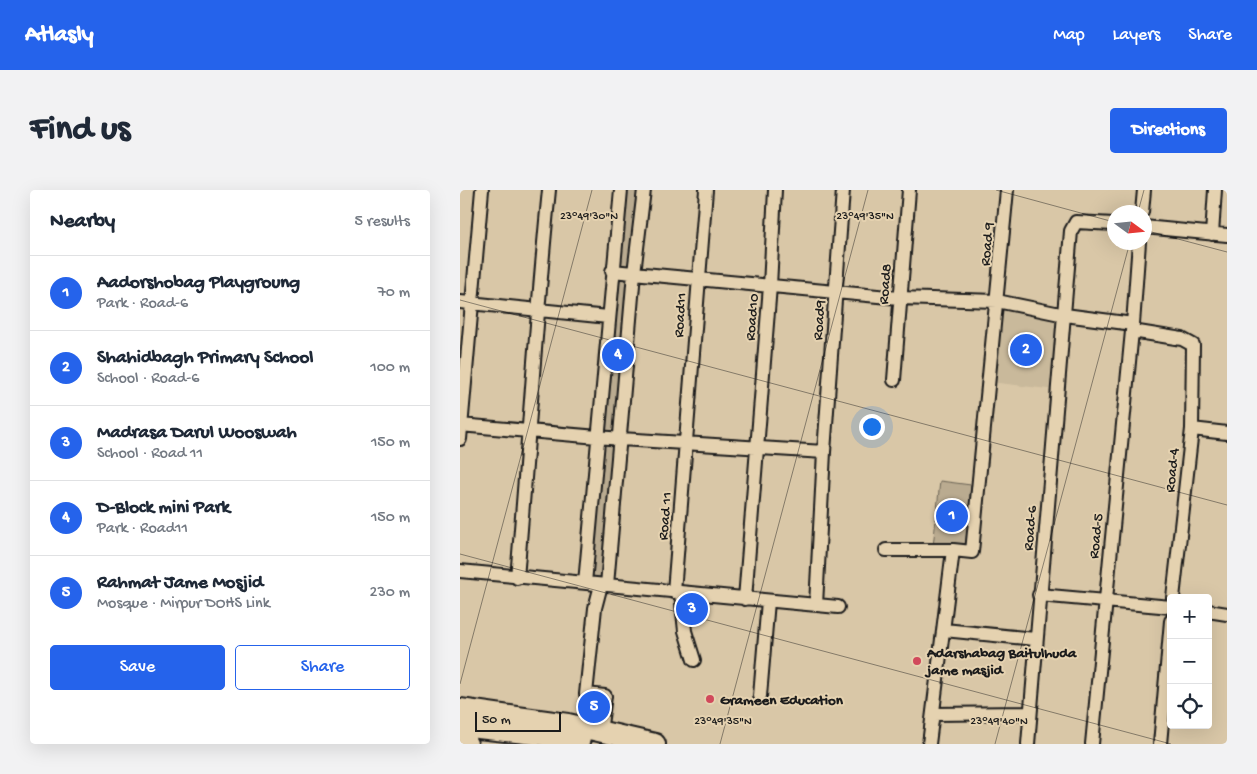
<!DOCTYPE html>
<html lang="en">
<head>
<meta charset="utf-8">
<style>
  body { margin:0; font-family:"Gochi Hand",sans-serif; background:#f2f2f3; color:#1f2937 }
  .controls { position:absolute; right:15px; bottom:15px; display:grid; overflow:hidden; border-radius:5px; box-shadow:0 5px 20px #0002 }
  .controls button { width:45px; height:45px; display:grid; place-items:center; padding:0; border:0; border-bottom:1px solid #e0e1e3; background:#fff; color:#1f2937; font:25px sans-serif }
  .compass { position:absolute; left:647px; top:15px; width:45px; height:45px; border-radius:50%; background:#fff; box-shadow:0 5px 20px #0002; rotate:105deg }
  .scale { position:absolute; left:15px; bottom:12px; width:86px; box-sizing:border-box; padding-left:5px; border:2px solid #1c1c1c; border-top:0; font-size:14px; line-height:18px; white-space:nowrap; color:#1c1c1c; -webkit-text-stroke:4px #e5d2b0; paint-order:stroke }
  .you { position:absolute; left:411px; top:236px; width:18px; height:18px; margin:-12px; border:4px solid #fff; border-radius:50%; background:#1a73e8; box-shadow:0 0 0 8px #1a73e833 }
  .badge { display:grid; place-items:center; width:32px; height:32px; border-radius:50%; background:#2563eb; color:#fff; font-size:16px; font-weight:700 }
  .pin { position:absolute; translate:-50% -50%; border:2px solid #fff; box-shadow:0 1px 5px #0006 }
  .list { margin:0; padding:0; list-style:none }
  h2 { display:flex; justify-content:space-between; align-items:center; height:65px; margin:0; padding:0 20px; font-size:21px }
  h2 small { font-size:16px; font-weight:400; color:#747a83 }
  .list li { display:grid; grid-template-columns:32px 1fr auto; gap:15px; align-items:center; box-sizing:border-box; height:75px; padding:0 20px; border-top:1px solid #e0e1e3 }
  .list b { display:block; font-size:19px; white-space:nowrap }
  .list p { margin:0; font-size:16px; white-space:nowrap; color:#747a83 }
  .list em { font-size:16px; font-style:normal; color:#747a83 }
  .actions { display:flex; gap:10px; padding:15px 20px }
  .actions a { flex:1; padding:11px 0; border:1px solid #2563eb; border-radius:5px; text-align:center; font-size:18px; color:#2563eb }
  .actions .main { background:#2563eb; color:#fff }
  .icon { flex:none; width:28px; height:28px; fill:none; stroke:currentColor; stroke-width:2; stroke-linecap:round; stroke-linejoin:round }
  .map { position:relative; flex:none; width:767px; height:554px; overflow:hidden; border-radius:5px }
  header { display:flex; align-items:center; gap:30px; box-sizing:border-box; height:70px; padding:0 25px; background:#2563eb; color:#fff }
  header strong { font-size:24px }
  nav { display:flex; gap:28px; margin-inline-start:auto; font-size:18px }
  .intro { display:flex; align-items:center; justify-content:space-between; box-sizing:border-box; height:120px; padding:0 30px }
  h1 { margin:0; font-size:35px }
  .button { padding:12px 22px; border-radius:5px; background:#2563eb; color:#fff; font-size:18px; font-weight:700 }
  main { display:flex; gap:30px; padding:0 30px }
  aside { flex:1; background:#fff; border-radius:5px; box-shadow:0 5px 20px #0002 }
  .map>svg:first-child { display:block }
</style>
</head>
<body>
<header>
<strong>Atlasly</strong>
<nav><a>Map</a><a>Layers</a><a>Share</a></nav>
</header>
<div class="intro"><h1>Find us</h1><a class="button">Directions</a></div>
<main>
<aside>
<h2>Nearby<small>5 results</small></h2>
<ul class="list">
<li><span class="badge">1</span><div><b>Aadorshobag Playgroung</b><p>Park · Road-6</p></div><em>70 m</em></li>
<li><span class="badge">2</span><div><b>Shahidbagh Primary School</b><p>School · Road-6</p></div><em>100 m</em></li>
<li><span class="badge">3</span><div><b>Madrasa Darul Wooswah</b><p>School · Road 11</p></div><em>150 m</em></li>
<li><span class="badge">4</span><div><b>D-Block mini Park</b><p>Park · Road11</p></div><em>150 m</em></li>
<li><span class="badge">5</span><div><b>Rahmat Jame Mosjid</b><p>Mosque · Mirpur DOHS Link</p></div><em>230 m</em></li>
</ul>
<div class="actions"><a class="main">Save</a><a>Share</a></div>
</aside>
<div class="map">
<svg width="767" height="554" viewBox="0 0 767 554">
  <rect width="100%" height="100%" fill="#d9c7a7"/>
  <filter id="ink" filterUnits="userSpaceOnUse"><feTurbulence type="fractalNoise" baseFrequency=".02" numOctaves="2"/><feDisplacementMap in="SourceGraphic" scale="10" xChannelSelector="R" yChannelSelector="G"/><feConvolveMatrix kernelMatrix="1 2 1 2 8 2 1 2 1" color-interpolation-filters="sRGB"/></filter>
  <g filter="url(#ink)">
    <!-- built -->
    <path fill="#c9b99b" d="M537,119L602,127L596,200L530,192Z"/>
    <!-- green -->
    <path fill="#baab90" stroke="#6b6456" d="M163,0H182L174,78L156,76Z
      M159,84L172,85L157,246L144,245Z
      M142,250L158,252L145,388L131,387Z
      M480,291L511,295L505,361L473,357Z"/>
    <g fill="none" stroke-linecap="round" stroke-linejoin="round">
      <!-- minor casing -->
      <g stroke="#1c1c1c" stroke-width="16">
        <path id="minor" d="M682,22L684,0
          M684,37L767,45
          M752,44L755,0
          M152,81L439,108L537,111L605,125L673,134L672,141L722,149L733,155L732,239L713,408
          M0,112L148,127
          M673,134L679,52
          M434,190L449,0
          M0,235L161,249L364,262
          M732,239L767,243
          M0,249L22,0
          M426,360H493
          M0,381L378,417
          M57,388C68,258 76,129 89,0
          M125,393L161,0
          M147,395L174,83L184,0
          M214,402L246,0
          M221,403L225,441L234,470
          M579,405L711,417
          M285,409L310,96L315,0
          M356,415L364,262L383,0
          M748,421L767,424
          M484,440L575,449
          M300,506L308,411
          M473,524L570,523
          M140,542L145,506L126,504L135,418L141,395
          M469,554L493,360L512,362L547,0
          M568,554L611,41L616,32L654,34
          M632,554L672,141
          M700,554L711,431"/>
      </g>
      <!-- primary casing -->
      <g stroke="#1c1c1c" stroke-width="24">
        <path id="primary" d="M0,519L108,534L195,554
          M0,536L120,549
          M0,553L7,554"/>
      </g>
      <!-- minor -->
      <use href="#minor" stroke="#e5d2b0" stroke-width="12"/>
      <!-- primary -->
      <use href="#primary" stroke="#e5d2b0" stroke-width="20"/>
    </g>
  </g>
  <!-- ticks -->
  <path fill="none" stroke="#1c1c1c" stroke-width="1" stroke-opacity="0.45" d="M536,0L654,32M678,22L684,0M684,40L767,62M0,110L767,315M0,364L711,554M0,494L132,0M260,554L408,0M535,554L670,52"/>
  <!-- markers -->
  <g fill="#d1495b" stroke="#e5d2b0" stroke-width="2">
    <circle cx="457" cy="471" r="5"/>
    <circle cx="250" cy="509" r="5"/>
  </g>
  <g text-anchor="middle" stroke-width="4" stroke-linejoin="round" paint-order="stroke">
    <!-- street labels -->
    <g font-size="15" fill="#1c1c1c" stroke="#e5d2b0">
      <text transform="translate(526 54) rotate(-85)" y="5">Road 9</text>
      <text transform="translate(424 94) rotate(-85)" y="5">Road8</text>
      <text transform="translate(219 125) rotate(-86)" y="5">Road11</text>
      <text transform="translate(291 127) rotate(-85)" y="5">Road10</text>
      <text transform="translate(358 130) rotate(-86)" y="5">Road9</text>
      <text transform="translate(711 280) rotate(-84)" y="5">Road-4</text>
      <text transform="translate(204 326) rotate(-85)" y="5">Road 11</text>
      <text transform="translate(569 338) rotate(-85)" y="5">Road-6</text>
      <text transform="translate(635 346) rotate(-84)" y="5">Road-5</text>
    </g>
    <!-- poi labels -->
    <g font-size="15" font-weight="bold" fill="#1c1c1c" stroke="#e5d2b0" text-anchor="start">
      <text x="467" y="467">Adarshabag Baitulhuda<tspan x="467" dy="17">jame masjid</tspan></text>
      <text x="260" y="514">Grameen Education</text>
    </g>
  </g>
  <g font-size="12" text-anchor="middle" fill="#1c1c1c" stroke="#e5d2b0" stroke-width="4" stroke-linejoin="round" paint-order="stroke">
    <text x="405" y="29">23°49'35"N</text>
    <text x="129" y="29">23°49'30"N</text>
    <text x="263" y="534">23°49'35"N</text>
    <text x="539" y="534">23°49'40"N</text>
  </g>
</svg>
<div class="controls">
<button>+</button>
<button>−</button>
<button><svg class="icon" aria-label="locate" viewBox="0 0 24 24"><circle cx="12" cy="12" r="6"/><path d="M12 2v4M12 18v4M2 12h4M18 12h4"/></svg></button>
</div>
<svg class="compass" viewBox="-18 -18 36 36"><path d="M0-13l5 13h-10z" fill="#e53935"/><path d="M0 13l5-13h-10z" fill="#747a83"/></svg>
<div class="scale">50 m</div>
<div class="you"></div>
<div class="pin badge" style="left:492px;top:326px">1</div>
<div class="pin badge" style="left:566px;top:160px">2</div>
<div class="pin badge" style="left:232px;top:419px">3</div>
<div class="pin badge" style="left:158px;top:165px">4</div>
<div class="pin badge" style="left:134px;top:517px">5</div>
</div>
</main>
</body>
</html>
